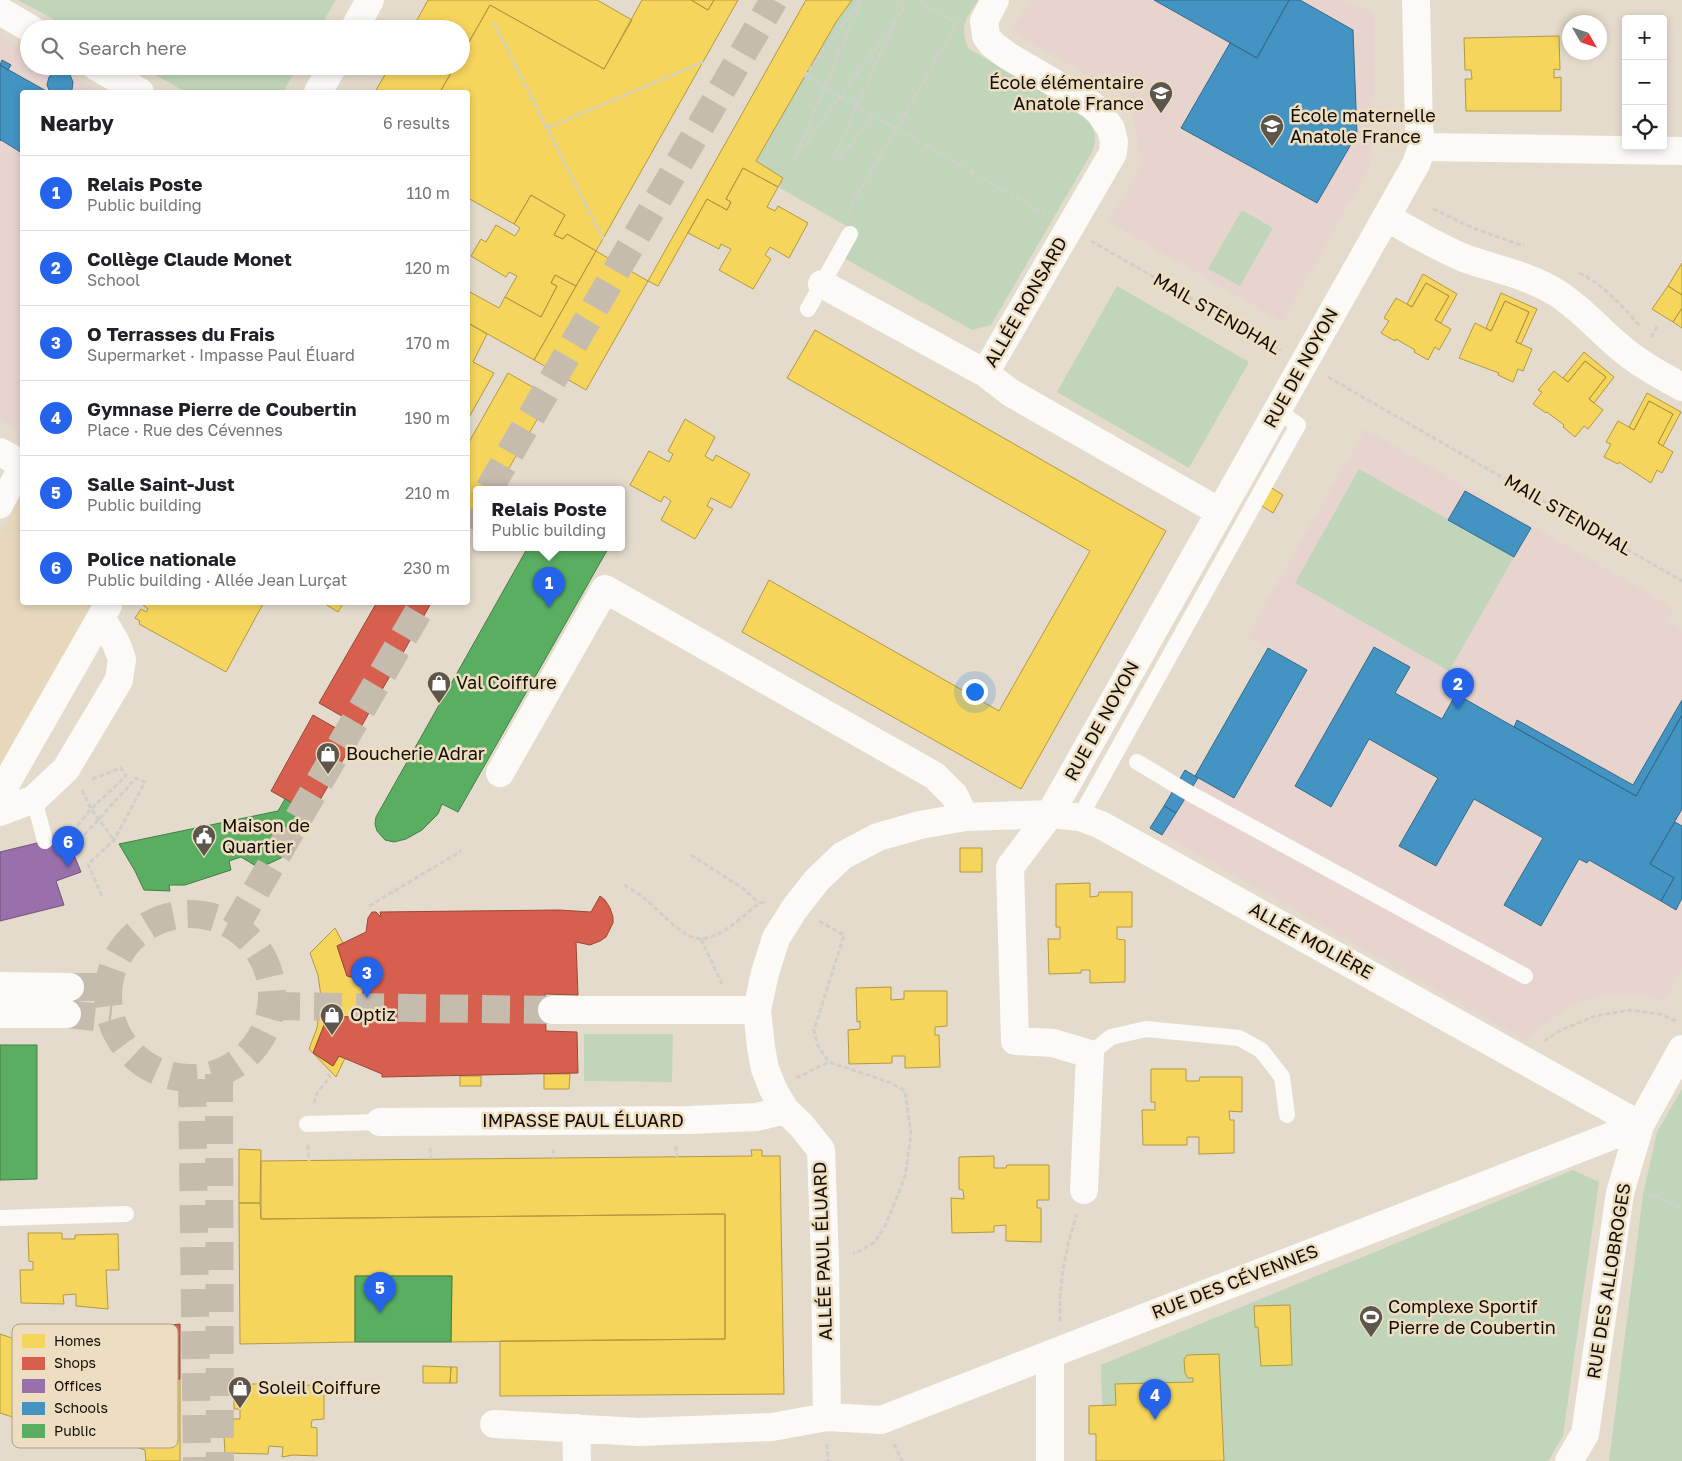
<!DOCTYPE html>
<html lang="en">
<head>
<meta charset="utf-8">
<style>
  body { margin:0; font-family:"Golos Text",sans-serif; background:#f2f2f2; color:#202124 }
  .controls { position:absolute; right:15px; top:15px; display:grid; overflow:hidden; border-radius:5px; box-shadow:0 2px 8px #0003 }
  .controls button { width:45px; height:45px; display:grid; place-items:center; padding:0; border:0; border-bottom:1px solid #e0e0e0; background:#fff; color:#202124; font:25px sans-serif }
  .compass { position:absolute; left:1562px; top:15px; width:45px; height:45px; border-radius:50%; background:#fff; box-shadow:0 2px 8px #0003; rotate:129deg }
  .you { position:absolute; left:974px; top:691px; width:18px; height:18px; margin:-12px; border:4px solid #fff; border-radius:50%; background:#1a73e8; box-shadow:0 0 0 8px #1a73e833 }
  .badge { display:grid; place-items:center; width:32px; height:32px; border-radius:50%; background:#2563eb; color:#fff; font-size:16px; font-weight:700 }
  .pin { position:absolute; translate:-50% -41px; filter:drop-shadow(0 1px 2px #0008) }
  .pin::after { content:''; position:absolute; top:26px; width:18px; height:15px; background:inherit; clip-path:polygon(0 0,100% 0,50% 100%) }
  .popup { position:absolute; left:473px; top:486px; width:152px; height:65px; box-sizing:border-box; display:grid; place-content:center; border-radius:5px; background:#fff; filter:drop-shadow(0 1px 4px #0005); font-size:16px; white-space:nowrap; color:#757577 }
  .popup b { font-size:19px; color:#202124 }
  .popup::after { content:''; position:absolute; left:50%; top:100%; margin-left:-10px; border:10px solid transparent; border-top-color:#fff }
  .list { margin:0; padding:0; list-style:none }
  h2 { display:flex; justify-content:space-between; align-items:center; height:65px; margin:0; padding:0 20px; font-size:21px }
  h2 small { font-size:16px; font-weight:400; color:#757577 }
  .list li { display:grid; grid-template-columns:32px 1fr auto; gap:15px; align-items:center; box-sizing:border-box; height:75px; padding:0 20px; border-top:1px solid #e0e0e0 }
  .list b { display:block; font-size:19px; white-space:nowrap }
  .list p { margin:0; font-size:16px; white-space:nowrap; color:#757577 }
  .list em { font-size:16px; font-style:normal; color:#757577 }
  .icon { flex:none; width:28px; height:28px; fill:none; stroke:currentColor; stroke-width:2; stroke-linecap:round; stroke-linejoin:round }
  .map { position:relative; flex:none; width:1682px; height:1461px; overflow:hidden }
  .search { position:absolute; background:#fff; box-shadow:0 2px 8px #0003; left:20px; top:20px; width:450px; height:55px; display:flex; align-items:center; gap:12px; box-sizing:border-box; padding:0 18px; border-radius:28px; color:#757577; font-size:19px }
  .panel { position:absolute; background:#fff; box-shadow:0 2px 8px #0003; left:20px; top:90px; width:450px; height:515px; border-radius:5px }
  .map>svg:first-child { display:block }
</style>
</head>
<body>
<div class="map">
<svg width="1682" height="1461" viewBox="0 0 1682 1461">
  <rect width="100%" height="100%" fill="#e4dbcc"/>
  <!-- built -->
  <path fill="#e7d8bd" d="M22,494V602L94,603L0,770V534Z"/>
  <!-- education -->
  <path fill="#e7d4cf" d="M1030,0H1346L1375,14L1371,165L1282,322L1109,222L1142,163L1129,99L1012,32Z
    M0,35L29,51V66H54L100,92H22V432L0,419Z
    M1365,429L1674,608L1666,621L1682,630V970L1665,1001L1642,996L1613,995L1589,1000L1567,1009L1548,1021L1526,1041L1150,828L1185,770L1195,776L1268,648L1247,636Z"/>
  <!-- green -->
  <path fill="#c0d5ba" d="M18,0H336L319,29H71Z
    M852,0H978C966,20 959,25 968,48L1085,118C1096,128 1098,139 1092,152L991,325L972,330L844,258L859,233L778,187L783,178L756,161L836,22Z
    M139,66H298L283,92H186Z
    M1242,210L1273,228L1240,286L1208,269Z
    M1117,286L1249,362L1189,468L1057,392Z
    M1359,469L1514,557L1449,671L1295,583Z
    M584,1034H673L672,1082L584,1081Z
    M1682,1089V1461H1609L1643,1195L1657,1132Z
    M1573,1170L1599,1182L1563,1436L1548,1461H1096V1434H1089V1406L1102,1405L1101,1365Z"/>
  <!-- homes -->
  <path fill="#f6d55c" stroke="#b29942" d="M428,0H597L632,20L604,69L490,5L461,56V29H412Z
    M642,0H691L708,10L714,0H738L596,251L567,234L563,239L554,235L565,215L531,195L514,224L468,198V92H440L455,66H461V56L490,5L604,69Z
    M691,0H714L708,10Z
    M806,0H852L836,22L756,161L783,178L778,187L743,168L726,199L731,202L727,210L707,199L658,286L648,281Z
    M1559,36L1560,70L1554,69V78L1561,77V111H1466L1465,79H1472L1471,70H1465L1464,38Z
    M390,66H455L440,92H375Z
    M743,168L778,187L767,207L775,211L778,206L808,223L789,258L770,247L765,255L771,259L753,289L719,270L731,249L721,244L719,249L688,233L707,199L727,210L731,202L726,199Z
    M531,195L565,215L554,235L563,239L567,234L596,251L576,286L555,275L551,283L557,286L541,317L505,297L517,276L509,272L506,277L471,256L481,239L486,242L496,225L515,236L520,228L514,224Z
    M596,251L648,281L586,390L534,360Z
    M1682,263V295L1668,286Z
    M1423,274L1457,294L1441,323L1435,320L1449,296L1426,283L1412,307L1407,304Z
    M555,275L576,286L534,360L468,323V291L499,308L505,297L541,317L557,286L551,283Z
    M1426,283L1449,296L1435,320L1451,329L1439,350L1435,347L1428,360L1414,352L1415,350L1396,339L1395,341L1381,333L1389,321L1384,318L1396,298L1412,307Z
    M1668,286L1682,295V308L1673,322L1652,309Z
    M1501,293L1537,309L1521,344L1516,342L1529,312L1505,301L1491,331L1486,328Z
    M1505,301L1529,312L1516,342L1532,349L1523,371L1518,369L1513,382L1498,375L1499,373L1459,358L1475,323L1491,331Z
    M1682,308V328L1673,322Z
    M468,323L487,334L473,362L494,373L468,419Z
    M815,330L1166,531L1021,789L742,632L769,580L999,711L1090,551L787,378Z
    M1584,352L1614,377L1594,403L1589,399L1606,377L1585,361L1568,382L1563,378Z
    M1585,361L1606,377L1589,399L1603,410L1588,429L1584,426L1575,437L1563,427L1564,425L1547,412L1546,413L1533,404L1542,392L1538,390L1554,371L1568,382Z
    M508,373L550,397L497,489H476V521L468,516V444Z
    M1647,393L1681,412L1663,446L1658,443L1673,414L1649,401L1634,430L1629,427Z
    M1649,401L1673,414L1658,443L1673,452L1662,473L1657,470L1651,483L1619,462L1618,464L1604,457L1611,444L1606,442L1618,421L1634,430Z
    M685,419L715,437L705,456L713,461L716,455L750,474L731,508L711,498L707,506L713,509L695,539L661,520L671,501L664,496L661,502L630,485L649,451L669,462L673,454L668,451Z
    M1270,487L1283,495L1273,513L1260,505Z
    M144,602H264L226,672L139,624L140,621L135,618L141,609L146,612L148,609L143,605Z
    M322,602H344L338,612Z
    M960,848H982V872H960Z
    M1090,883V897L1098,896L1099,892H1132V927H1117V939L1125,940V982L1090,983V970H1081V973L1049,974L1048,939H1060V927H1056V884Z
    M335,928L343,943L337,946L347,976L365,980L359,1018L328,1015L313,1053L333,1066L339,1056L345,1058L336,1077L309,1049L317,1028L321,996L318,975L310,953Z
    M891,987V1000L904,999V991H947V1026L935,1027V1035H939L940,1067L905,1068V1056H892V1063L849,1064L848,1030L860,1029V1021L857,1022L856,988Z
    M1151,1069H1186V1081H1199L1200,1077H1242V1112L1229,1111L1230,1120H1234V1153L1199,1154V1137H1187V1145H1143L1142,1110H1155V1102H1151Z
    M544,1074H570L569,1089H544Z
    M460,1076H481V1086H460Z
    M239,1149L261,1150L260,1203H239Z
    M751,1150H762V1156H780L784,1394L500,1396V1341L725,1339V1214L261,1219V1161L752,1156Z
    M994,1156V1168H1006L1007,1165H1049V1200H1037V1208H1041V1242L1006,1241V1225L994,1226V1232L952,1233L951,1198L964,1199L963,1190L959,1189V1157Z
    M239,1203H260L261,1219L725,1214V1339L451,1342L452,1276H355V1342L240,1344Z
    M28,1233H62V1239H75V1235L118,1234L119,1270H106L108,1309L76,1306V1294L63,1295L64,1304L21,1303L20,1270H33V1262L29,1261Z
    M1290,1305L1292,1365L1261,1366L1258,1327H1255L1254,1306Z
    M0,1334L33,1345L27,1363L103,1392L85,1440L0,1413Z
    M33,1345L40,1347L34,1366L27,1363Z
    M1219,1354L1224,1461H1096V1434H1089V1406L1116,1405L1115,1384L1193,1382V1378H1188L1185,1373L1184,1359L1187,1355Z
    M423,1366L451,1367L450,1383H423Z
    M451,1367H457V1383H450Z
    M180,1379V1461H146L145,1450L90,1431L108,1380Z
    M234,1384H267L281,1391L285,1384L324,1386V1419L312,1420L311,1427L317,1428V1456L293,1455L282,1457L283,1447L269,1446L268,1454L225,1453L223,1419H240V1409H234Z"/>
  <!-- shops -->
  <path fill="#d6604d" stroke="#9c4737" d="M377,602H424L430,605L361,727L319,703Z
    M313,715L355,739L312,814L271,791Z
    M600,896L605,900L610,908L613,917V923L606,937L600,941L590,945L576,942L578,995L545,994L546,1031L577,1032L578,1073L382,1077V1074L339,1056L333,1066L313,1053L328,1015L359,1018L365,980L347,976L337,946L366,932L368,918L372,912H376L381,917L380,912L559,910L591,912Z
    M180,1324V1379L139,1380V1329Z"/>
  <!-- offices -->
  <path fill="#9970ab" stroke="#715379" d="M66,836L81,872L56,881L64,905L0,921V852Z"/>
  <!-- schools -->
  <path fill="#4393c3" stroke="#356b8a" d="M1154,0H1289L1257,58Z
    M1289,0H1300L1353,30L1357,134L1317,203L1181,128L1230,43L1257,58Z
    M2,60L11,65L8,70L0,65Z
    M0,65L48,92H22V153L1,140L0,141Z
    M63,71L70,75L73,82L72,90L70,92H50L47,85L49,77L55,72Z
    M1465,491L1531,528L1514,557L1448,520Z
    M1374,647L1410,667L1395,693L1442,719L1456,694L1636,796L1682,715V809L1650,864L1674,878L1661,901L1589,860L1587,863L1579,859L1541,926L1504,905L1543,838L1474,799L1436,866L1399,846L1438,778L1369,739L1331,807L1295,786Z
    M1268,648L1307,670L1234,798L1195,776Z
    M1682,700V715L1636,796L1514,727L1517,720L1633,785Z
    M1185,770L1198,778L1176,813L1164,806Z
    M1164,806L1176,813L1162,835L1150,828Z
    M1675,822L1682,826V898L1676,910L1661,901L1674,878L1650,864Z"/>
  <!-- public -->
  <path fill="#5aae61" stroke="#457e45" d="M528,547H609L458,812L442,804L438,814L422,830L406,839L394,842L385,840L377,831L375,824L376,817Z
    M285,799L303,810V827L292,847L281,858L268,864L256,866L241,857L229,861L231,870L185,885H169L170,891L144,890L135,871L119,844L278,811Z
    M0,1045H37V1179L0,1180Z
    M355,1276H452L451,1342H355Z"/>
  <g fill="none" stroke-linecap="round" stroke-linejoin="round">
    <!-- minor-tunnel -->
    <path stroke="#c5bcae" stroke-width="28" stroke-dasharray="28 14" stroke-linecap="butt" d="M272,1006L552,1010"/>
    <!-- tertiary-tunnel -->
    <path stroke="#c5bcae" stroke-width="28" stroke-dasharray="28 14" stroke-linecap="butt" d="M489,489L774,0
      M468,527L476,511
      M108 996a82 82 0 1 1 164 0a82 82 0 1 1-164 0Z
      M235,927L424,602
      M70,987H109
      M67,1014L111,1019
      M219,1074L220,1461
      M192,1079L197,1461"/>
    <!-- path -->
    <path stroke="#d1cfca" stroke-width="3" stroke-dasharray="5 2.5" stroke-linecap="butt" d="M861,0L805,76L1047,215
      M917,0L958,23
      M860,4L795,158L894,23L834,157L839,160L872,115
      M494,23L603,239
      M894,23L905,6L895,0
      M547,128L703,62
      M1433,209L1473,228L1524,246
      M847,213L957,24
      M1091,241L1281,350
      M1579,273C1603,284 1622,306 1640,326
      M1651,337L1658,325
      M1328,377L1682,581
      M92,779L121,768L126,776L91,809L71,833L77,843L136,778L145,782L114,840L88,864L102,896
      M82,790L91,809L114,840
      M691,855L744,889L759,903
      M624,885C633,890 642,896 650,903C663,914 687,944 707,938C727,933 743,916 759,903L765,902
      M369,906L461,851
      M819,921L844,935L814,1030L818,1046L829,1062L889,1082L905,1091L911,1134L905,1177L886,1224L875,1242L856,1253H853
      M701,939L722,984
      M1544,1041L1561,1030L1595,1016L1630,1010L1659,1014L1677,1021
      M796,1078L829,1062
      M314,1103L317,1093L330,1077L326,1072
      M308,1145L309,1161
      M676,1146L677,1157
      M430,1148L431,1159
      M553,1149L554,1158
      M1648,1196L1658,1197L1682,1208
      M1060,1321C1059,1285 1065,1249 1077,1214
      M827,1444L828,1461
      M894,1444L902,1461"/>
    <!-- service -->
    <path stroke="#fbfaf7" stroke-width="16" d="M808,309L850,234
      M1137,762L1189,793L1525,976
      M34,799L45,841
      M1080,817L1298,425L1277,410
      M1090,1054L1111,1037L1146,1029L1239,1038L1261,1050L1282,1077L1287,1115
      M307,1124L380,1122
      M0,1218L126,1214"/>
    <!-- pedestrian -->
    <path stroke="#fbfaf7" stroke-width="25" d="M0,506L22,465"/>
    <!-- minor -->
    <path stroke="#fbfaf7" stroke-width="28" d="M1416,0L1419,128L1422,147
      M0,11L31,29
      M354,29L370,0
      M95,66L140,92
      M318,92L333,66
      M1422,147L1682,151
      M1386,217C1411,231 1437,247 1464,258C1494,269 1529,275 1557,293C1579,307 1596,326 1615,343C1635,361 1658,374 1682,387
      M822,284L985,373L1011,393L1220,512
      M985,373L1113,153L1114,142L1111,129L1100,113L1092,105L1008,56L992,44L986,36L984,21L995,0
      M0,452L22,464
      M500,773L605,589L935,776L954,795L965,817
      M0,794L108,605
      M0,812L34,799L66,769L119,680L122,659L116,643L101,617
      M552,1010H757
      M380,1122L689,1120L757,1117L785,1110
      M1084,1190L1090,1054L1053,1043L1015,1041L1010,867L1050,814L1416,164L1422,147
      M1050,1354V1461
      M827,1417L825,1261L821,1150L801,1125L785,1110L773,1089L765,1069L761,1047L757,1010L765,973L776,938L795,908L817,880L842,856L878,837L920,825L965,817L1050,814L1080,817L1101,825L1640,1125
      M494,1424L639,1432L772,1427L827,1417L881,1420L1640,1125
      M576,1428L577,1461
      M1569,1461L1585,1434L1620,1193L1640,1125L1682,1049"/>
    <!-- tertiary -->
    <path stroke="#fbfaf7" stroke-width="28" d="M0,986L70,987
      M0,1014H67"/>
  </g>
  <!-- icons -->
  <defs>
    <g id="school-pin" transform="scale(1.25)"><path d="M0 17L-7.5 6A9.5 9.5 0 1 1 7.5 6Z" fill="#5c564b" stroke="#eedec1"/><path d="M0-5L7-2L0 1L-7-2ZM-4 1L0 2.5L4 1V4Q0 6-4 4Z" fill="#fff"/></g>
    <g id="shop-pin" transform="scale(1.25)"><path d="M0 17L-7.5 6A9.5 9.5 0 1 1 7.5 6Z" fill="#5c564b" stroke="#eedec1"/><path d="M-5-2.5h2.3a2.7 3.5 0 0 1 5.4 0H5L5.5 6h-11ZM-1.5-2.5h3a1.5 2.3 0 0 0-3 0Z" fill="#fff"/></g>
    <g id="civic-pin" transform="scale(1.25)"><path d="M0 17L-7.5 6A9.5 9.5 0 1 1 7.5 6Z" fill="#5c564b" stroke="#eedec1"/><path d="M-.6-6.5H3V-4.5H.6V-3L4-1V1h2V6H-6V1h2V-1L-.6-3ZM-1.2 2.5V6h2.4V2.5Z" fill="#fff"/></g>
    <g id="stadium-pin" transform="scale(1.25)"><path d="M0 17L-7.5 6A9.5 9.5 0 1 1 7.5 6Z" fill="#5c564b" stroke="#eedec1"/><path d="M0-5a6.5 5 0 1 0 0 10a6.5 5 0 1 0 0-10ZM-3.5-1.8h7v3.6h-7Z" fill="#fff"/></g>
  </defs>
  <g fill-rule="evenodd">
    <use href="#school-pin" x="1161" y="93"/>
    <use href="#school-pin" x="1272" y="126"/>
    <use href="#shop-pin" x="439" y="683"/>
    <use href="#shop-pin" x="328" y="754"/>
    <use href="#civic-pin" x="204" y="836"/>
    <use href="#shop-pin" x="332" y="1015"/>
    <use href="#stadium-pin" x="1371" y="1317"/>
    <use href="#shop-pin" x="240" y="1388"/>
  </g>
  <g text-anchor="middle" stroke-width="5" stroke-linejoin="round" paint-order="stroke">
    <!-- poi labels -->
    <g font-size="18" fill="#130e05" stroke="#eedec1" text-anchor="start">
      <text x="1144" y="89" text-anchor="end">École élémentaire<tspan x="1144" dy="21">Anatole France</tspan></text>
      <text x="1290" y="122">École maternelle<tspan x="1290" dy="21">Anatole France</tspan></text>
      <text x="456" y="689">Val Coiffure</text>
      <text x="346" y="760">Boucherie Adrar</text>
      <text x="222" y="832">Maison de<tspan x="222" dy="21">Quartier</tspan></text>
      <text x="350" y="1021">Optiz</text>
      <text x="1388" y="1313">Complexe Sportif<tspan x="1388" dy="21">Pierre de Coubertin</tspan></text>
      <text x="258" y="1394">Soleil Coiffure</text>
    </g>
    <!-- street labels -->
    <g font-size="18" fill="#130e05" stroke="#eedec1">
      <text transform="translate(1026 302) rotate(-60)" y="6">ALLÉE RONSARD</text>
      <text transform="translate(1217 314) rotate(30)" y="6">MAIL STENDHAL</text>
      <text transform="translate(1301 368) rotate(-61)" y="6">RUE DE NOYON</text>
      <text transform="translate(1568 515) rotate(30)" y="6">MAIL STENDHAL</text>
      <text transform="translate(1102 721) rotate(-61)" y="6">RUE DE NOYON</text>
      <text transform="translate(1311 941) rotate(29)" y="6">ALLÉE MOLIÈRE</text>
      <text x="583" y="1127">IMPASSE PAUL ÉLUARD</text>
      <text transform="translate(823 1251) rotate(-92)" y="6">ALLÉE PAUL ÉLUARD</text>
      <text transform="translate(1609 1281) rotate(-81)" y="6">RUE DES ALLOBROGES</text>
      <text transform="translate(1235 1282) rotate(-21)" y="6">RUE DES CÉVENNES</text>
    </g>
  </g>
  <!-- legend -->
  <rect x="12" y="1324" width="166" height="124" rx="8" fill="#eedec1" stroke="#aca089" stroke-width="1"/>
  <rect x="22" y="1334" width="23" height="14" fill="#f6d55c"/>
  <rect x="22" y="1357" width="23" height="13" fill="#d6604d"/>
  <rect x="22" y="1379" width="23" height="14" fill="#9970ab"/>
  <rect x="22" y="1402" width="23" height="13" fill="#4393c3"/>
  <rect x="22" y="1424" width="23" height="14" fill="#5aae61"/>
  <g font-size="14" fill="#130e05">
    <text x="54" y="1346">Homes</text>
    <text x="54" y="1368">Shops</text>
    <text x="54" y="1391">Offices</text>
    <text x="54" y="1413">Schools</text>
    <text x="54" y="1436">Public</text>
  </g>
</svg>
<div class="controls">
<button>+</button>
<button>−</button>
<button><svg class="icon" aria-label="locate" viewBox="0 0 24 24"><circle cx="12" cy="12" r="6"/><path d="M12 2v4M12 18v4M2 12h4M18 12h4"/></svg></button>
</div>
<svg class="compass" viewBox="-18 -18 36 36"><path d="M0-13l5 13h-10z" fill="#e53935"/><path d="M0 13l5-13h-10z" fill="#757577"/></svg>
<div class="you"></div>
<div class="pin badge" style="left:549px;top:608px">1</div>
<div class="popup"><b>Relais Poste</b>Public building</div>
<div class="pin badge" style="left:1458px;top:709px">2</div>
<div class="pin badge" style="left:367px;top:998px">3</div>
<div class="pin badge" style="left:1155px;top:1420px">4</div>
<div class="pin badge" style="left:380px;top:1313px">5</div>
<div class="pin badge" style="left:68px;top:867px">6</div>
<div class="search"><svg class="icon" aria-label="search" viewBox="0 0 24 24"><circle cx="10" cy="10" r="6"/><path d="M15 15l6 6"/></svg>Search here</div>
<section class="panel">
<h2>Nearby<small>6 results</small></h2>
<ul class="list">
<li><span class="badge">1</span><div><b>Relais Poste</b><p>Public building</p></div><em>110 m</em></li>
<li><span class="badge">2</span><div><b>Collège Claude Monet</b><p>School</p></div><em>120 m</em></li>
<li><span class="badge">3</span><div><b>O Terrasses du Frais</b><p>Supermarket · Impasse Paul Éluard</p></div><em>170 m</em></li>
<li><span class="badge">4</span><div><b>Gymnase Pierre de Coubertin</b><p>Place · Rue des Cévennes</p></div><em>190 m</em></li>
<li><span class="badge">5</span><div><b>Salle Saint-Just</b><p>Public building</p></div><em>210 m</em></li>
<li><span class="badge">6</span><div><b>Police nationale</b><p>Public building · Allée Jean Lurçat</p></div><em>230 m</em></li>
</ul>
</section>
</div>
</body>
</html>
